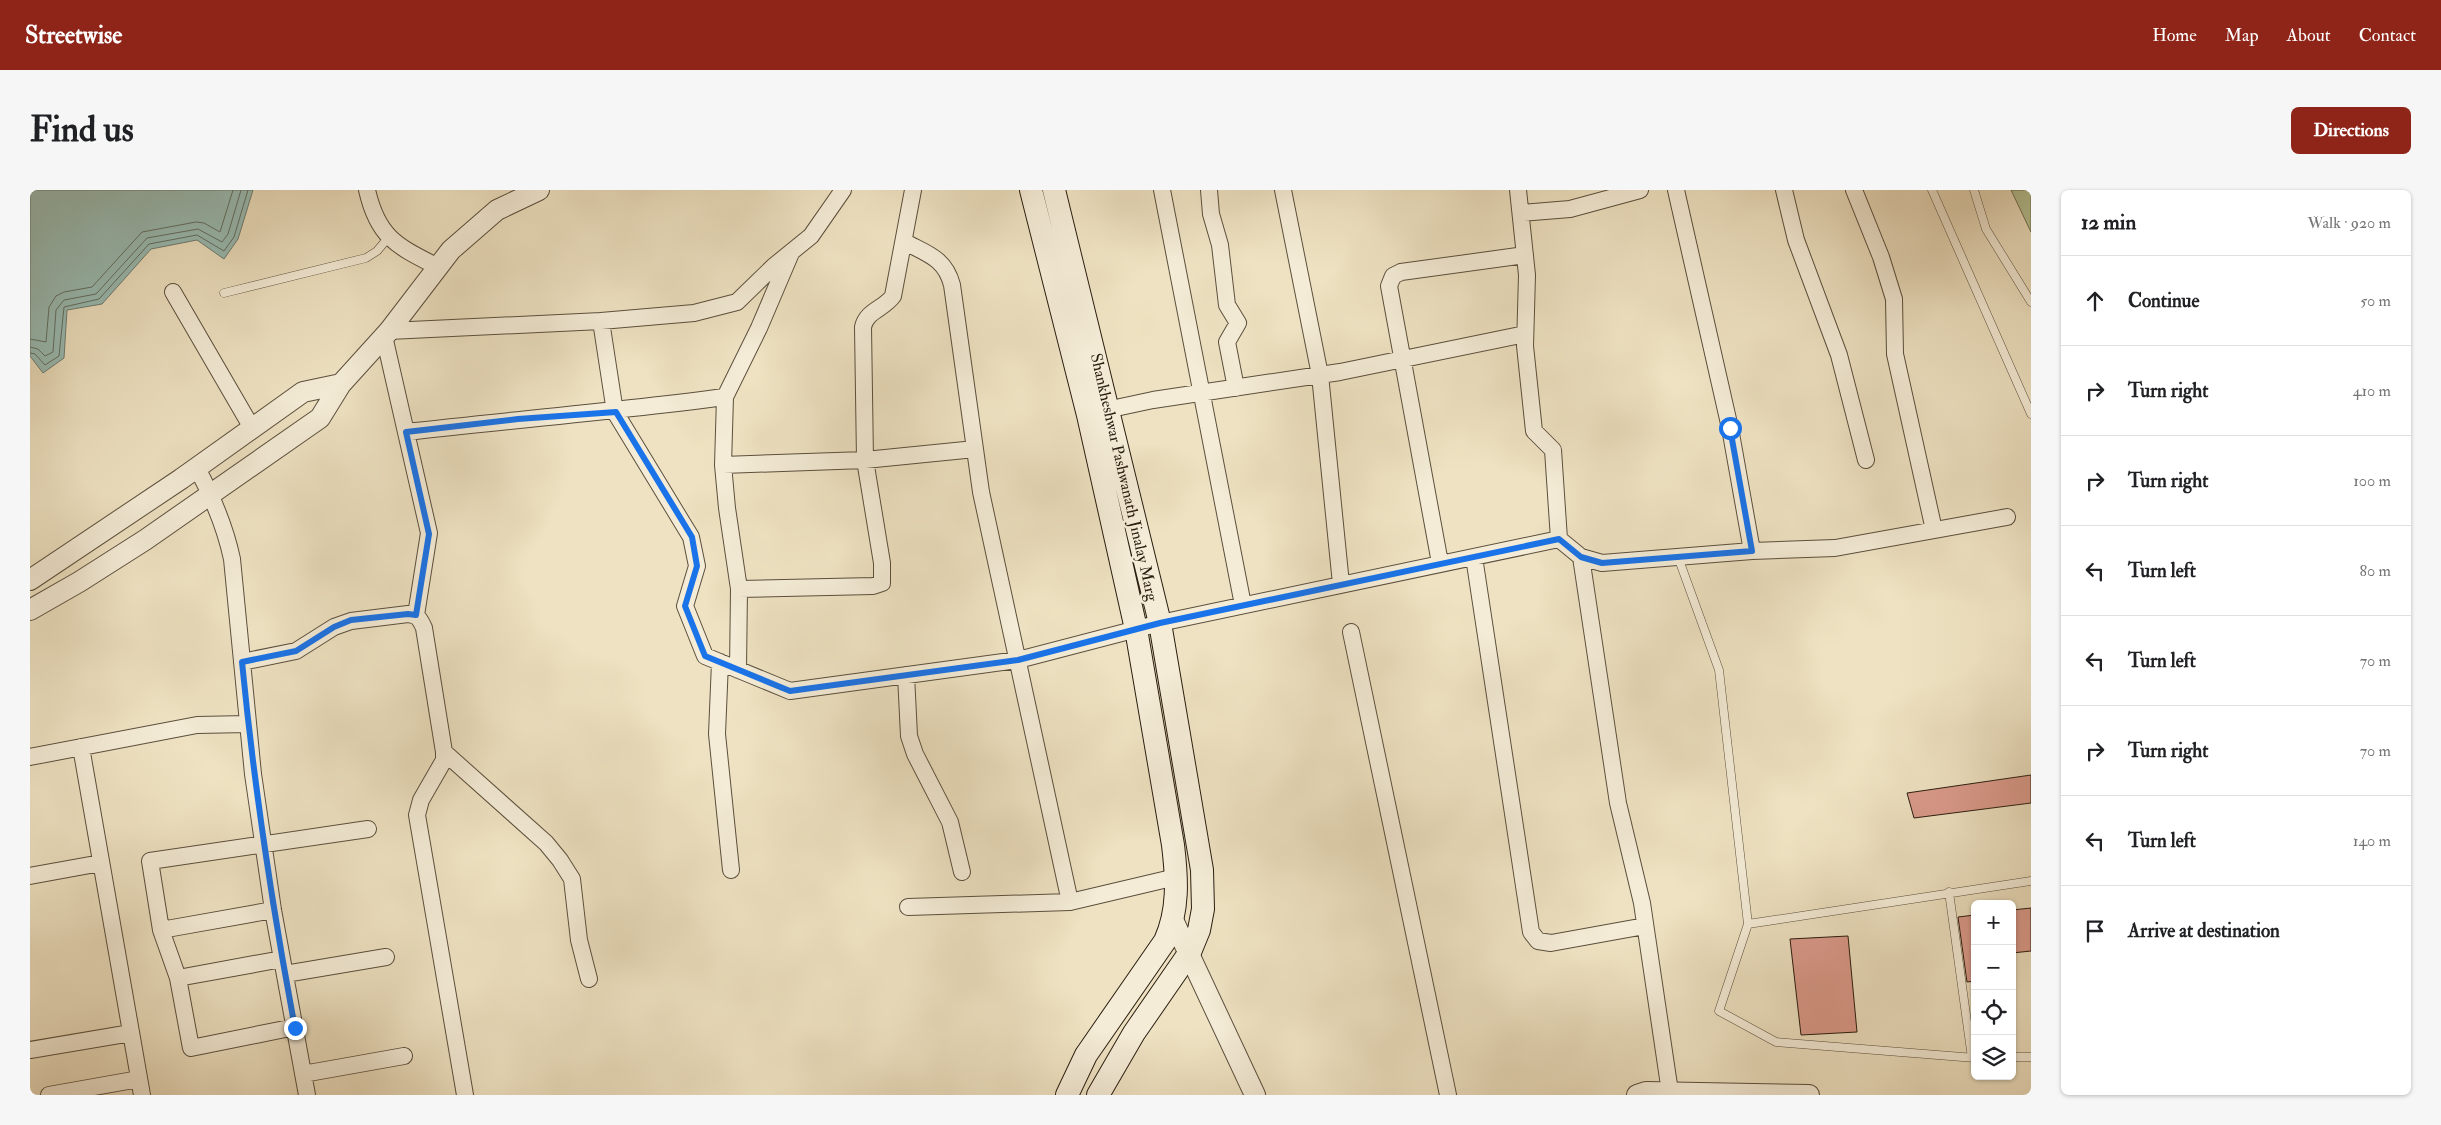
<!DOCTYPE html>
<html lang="en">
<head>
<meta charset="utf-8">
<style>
  body { margin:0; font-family:"IM FELL Double Pica",serif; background:#f6f6f6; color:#202124 }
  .controls { position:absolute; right:15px; bottom:15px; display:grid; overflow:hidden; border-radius:8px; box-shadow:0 1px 4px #0004 }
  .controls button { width:45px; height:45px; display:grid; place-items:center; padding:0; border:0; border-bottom:1px solid #e0e0e0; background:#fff; color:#202124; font:25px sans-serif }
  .stop { position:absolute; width:15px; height:15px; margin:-11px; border:4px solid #1a73e8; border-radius:50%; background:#fff }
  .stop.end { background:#1a73e8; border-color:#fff; box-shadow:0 1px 5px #0008 }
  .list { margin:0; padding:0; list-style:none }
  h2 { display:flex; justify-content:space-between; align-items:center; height:65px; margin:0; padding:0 20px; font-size:21px }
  h2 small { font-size:16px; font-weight:400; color:#757577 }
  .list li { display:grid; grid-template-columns:32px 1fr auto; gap:15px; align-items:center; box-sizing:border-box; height:90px; padding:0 20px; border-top:1px solid #e0e0e0 }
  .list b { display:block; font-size:19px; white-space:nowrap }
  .list em { font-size:16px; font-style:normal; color:#757577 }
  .icon { flex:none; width:28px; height:28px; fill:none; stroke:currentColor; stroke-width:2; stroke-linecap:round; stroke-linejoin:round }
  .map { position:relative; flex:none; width:2001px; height:905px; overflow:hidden; border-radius:8px }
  header { display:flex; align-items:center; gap:30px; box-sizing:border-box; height:70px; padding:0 25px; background:#8f2418; color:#fff }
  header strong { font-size:24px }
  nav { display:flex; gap:28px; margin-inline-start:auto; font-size:18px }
  .intro { display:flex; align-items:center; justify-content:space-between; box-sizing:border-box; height:120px; padding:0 30px }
  h1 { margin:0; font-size:35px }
  .button { padding:12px 22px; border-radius:8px; background:#8f2418; color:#fff; font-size:18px; font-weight:700 }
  main { display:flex; gap:30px; padding:0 30px }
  aside { flex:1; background:#fff; border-radius:8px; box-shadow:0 1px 4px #0004 }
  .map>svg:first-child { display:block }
</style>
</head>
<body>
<header>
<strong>Streetwise</strong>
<nav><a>Home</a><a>Map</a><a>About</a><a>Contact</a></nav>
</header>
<div class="intro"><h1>Find us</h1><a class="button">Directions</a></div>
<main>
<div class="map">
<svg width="2001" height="905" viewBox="0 0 2001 905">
  <rect width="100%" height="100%" fill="#eee2c2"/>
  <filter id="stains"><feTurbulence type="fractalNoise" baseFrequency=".004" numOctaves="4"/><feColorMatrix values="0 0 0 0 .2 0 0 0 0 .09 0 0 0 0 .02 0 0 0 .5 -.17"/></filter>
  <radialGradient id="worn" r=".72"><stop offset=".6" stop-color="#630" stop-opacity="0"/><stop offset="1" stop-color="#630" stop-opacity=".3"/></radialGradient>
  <!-- green -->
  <path fill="#b5c496" stroke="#707154" d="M1981,0H2001V42Z"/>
  <!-- water -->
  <path fill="#99bdb5" stroke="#6d7d73" d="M0,0H223L208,49L194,69L167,50L121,59L72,114L37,120L34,168L13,183L0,166Z"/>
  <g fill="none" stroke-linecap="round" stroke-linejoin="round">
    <!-- shore -->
    <path stroke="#626e63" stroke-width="1" d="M0,149L16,152L19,117L26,106L34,102L62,97L112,42L166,32L174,33L190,42L203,0
      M0,157L8,159L15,166L23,162L26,120L34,110L66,104L117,48L168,39L192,52L198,44L211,0
      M0,163L5,164L15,175L29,166L34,117L69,109L119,54L167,45L194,61L204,47L218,0"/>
  </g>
  <!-- building -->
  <path fill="#db9b8c" stroke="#2a1e11" d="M2001,585V613L1884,628L1877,603Z
    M2001,718V761L1982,763V720Z
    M1945,725V791L1937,792L1928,727Z
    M1818,746L1827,842L1771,845L1760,749Z"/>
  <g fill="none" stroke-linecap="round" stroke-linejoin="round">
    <!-- service casing -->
    <g stroke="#5b4f3d" stroke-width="9">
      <path id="service" d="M1902,0L2001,224
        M1944,0L1956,39L2001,112
        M194,103L336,68L347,61L358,48
        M1648,367L1689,480L1718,734L2001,691
        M1919,702L1942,868
        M1718,734L1689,821L1746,852L1945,868
        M1982,867H2001"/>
    </g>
    <!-- minor casing -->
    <g stroke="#5b4f3d" stroke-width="18">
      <path id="minor" d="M337,0C348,48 367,56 408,77
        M1132,0L1213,415
        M1179,0L1181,24L1190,55L1197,115L1208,133L1197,152L1206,198
        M1253,0L1290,185L1311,394
        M1488,0L1497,85L1495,156L1504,241L1523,260L1529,349L1551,367L1572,373L1722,361L1700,238L1646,0
        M1754,0L1766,50L1809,165L1836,270
        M1824,0L1851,67L1864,109L1865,164L1904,340
        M1492,23L1540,19L1610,0
        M875,52C897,64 915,68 922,95L951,302L1040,712
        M143,102L222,238
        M571,131L585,222L661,347L667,376L655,416L675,466L760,501L988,470L1130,433L1529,349
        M359,141L571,131L664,123L707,112L744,76L781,46L813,0
        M354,146L399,343L386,425
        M1067,222L1123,210L1310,182L1495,144
        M376,242C482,230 589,221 695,207
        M693,275L835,270L945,259
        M167,278C183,308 195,336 202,369L223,584L243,720L277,905
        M1722,361L1805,358L1977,327
        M1444,367L1501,742L1508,751L1521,753L1615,736
        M1551,367L1588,613L1612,713L1640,902
        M1410,373L1359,96L1363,86L1371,82L1495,65
        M709,399L843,396L852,393V373L835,270L833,137C837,120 854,119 863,106L883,0
        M1321,442L1418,905
        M212,472L266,461L304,437L321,431L378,424C388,425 390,429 394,438L414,562V570L391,610L387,625L435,905
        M690,472L687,544L701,680
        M708,480L709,399L697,318L693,275L695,207L729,138L761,63
        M876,485L879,546L885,564L920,632L932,682
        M51,557L112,905
        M414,562L516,653L530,670L542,689L549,750L559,789
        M0,567L167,535L218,534
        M0,686L71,673
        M878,717L1040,712L1146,687
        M131,740L243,720
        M255,784L356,767
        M148,788L252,769
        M265,837L161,858L148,788L131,740L120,671L338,639
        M0,860L101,843
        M273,884L374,866
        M19,905L109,889"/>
    </g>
    <!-- tertiary casing -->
    <g stroke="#5b4f3d" stroke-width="22">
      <path id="tertiary" d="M0,390L151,289L273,202L311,194
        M0,420L49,392L115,350L290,228L311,194L359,141L421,60L467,20L509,0
        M1144,732L1225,905
        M1607,905L1616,902L1779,905"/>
    </g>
    <!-- secondary casing -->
    <g stroke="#2a1e11" stroke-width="24">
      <path id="secondary" d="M1001,0L1058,225L1106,439L1143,655C1147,688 1149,720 1135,751L1056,865L1037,905
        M1024,0L1130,433L1172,680L1173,719L1169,740L1160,762L1104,843L1068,905"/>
    </g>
    <!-- service -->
    <use href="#service" stroke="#f4ecd7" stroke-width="8"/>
    <!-- minor -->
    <use href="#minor" stroke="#f4ecd7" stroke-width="16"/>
    <!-- tertiary -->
    <use href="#tertiary" stroke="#f4ecd7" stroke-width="20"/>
    <!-- secondary -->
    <use href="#secondary" stroke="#f4ecd7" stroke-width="22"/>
  </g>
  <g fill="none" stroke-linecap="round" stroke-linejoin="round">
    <!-- route -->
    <path stroke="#1a73e8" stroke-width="6" d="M265,838C242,716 224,595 212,472L266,461L304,437L321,430L378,424L386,425L399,344L376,242L488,229L586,222L662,347L667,376L655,416L675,466L760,501L988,470L1130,433L1529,349L1551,367L1572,373L1722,361L1700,238"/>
  </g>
  <g text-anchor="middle" stroke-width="5" stroke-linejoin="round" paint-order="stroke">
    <!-- street labels -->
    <g font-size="16" fill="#2a1e11" stroke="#f4ecd7">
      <text transform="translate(1095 287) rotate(77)" y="6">Shankheshwar Pashwanath Jinalay Marg</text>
    </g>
  </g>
  <rect width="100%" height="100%" filter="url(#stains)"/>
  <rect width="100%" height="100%" fill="url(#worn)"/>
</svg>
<div class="controls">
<button>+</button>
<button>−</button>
<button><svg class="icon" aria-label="locate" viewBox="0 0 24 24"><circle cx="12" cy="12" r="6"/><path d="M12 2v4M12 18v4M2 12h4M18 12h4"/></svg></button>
<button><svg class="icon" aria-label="layers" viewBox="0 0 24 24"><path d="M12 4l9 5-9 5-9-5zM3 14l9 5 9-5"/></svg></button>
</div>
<div class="stop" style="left:1700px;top:238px"></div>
<div class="stop end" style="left:265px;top:838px"></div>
</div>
<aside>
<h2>12 min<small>Walk · 920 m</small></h2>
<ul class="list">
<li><svg class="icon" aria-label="ahead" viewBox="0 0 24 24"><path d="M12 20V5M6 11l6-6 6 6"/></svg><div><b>Continue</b></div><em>50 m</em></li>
<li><svg class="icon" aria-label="right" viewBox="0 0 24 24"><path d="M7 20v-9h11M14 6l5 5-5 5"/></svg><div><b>Turn right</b></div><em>410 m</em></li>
<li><svg class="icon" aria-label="right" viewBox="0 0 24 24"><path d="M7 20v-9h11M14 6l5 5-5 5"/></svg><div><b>Turn right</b></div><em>100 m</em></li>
<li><svg class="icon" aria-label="left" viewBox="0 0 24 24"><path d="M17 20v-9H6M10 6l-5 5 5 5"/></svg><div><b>Turn left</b></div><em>80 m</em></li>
<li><svg class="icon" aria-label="left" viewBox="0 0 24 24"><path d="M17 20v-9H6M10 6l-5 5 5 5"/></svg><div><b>Turn left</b></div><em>70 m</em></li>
<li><svg class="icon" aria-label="right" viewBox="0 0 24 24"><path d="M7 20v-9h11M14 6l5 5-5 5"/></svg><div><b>Turn right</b></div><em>70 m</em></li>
<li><svg class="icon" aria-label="left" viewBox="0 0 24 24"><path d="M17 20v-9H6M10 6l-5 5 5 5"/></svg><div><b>Turn left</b></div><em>140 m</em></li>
<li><svg class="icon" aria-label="arrive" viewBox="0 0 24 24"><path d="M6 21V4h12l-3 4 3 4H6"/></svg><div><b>Arrive at destination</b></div></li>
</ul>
</aside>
</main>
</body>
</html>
